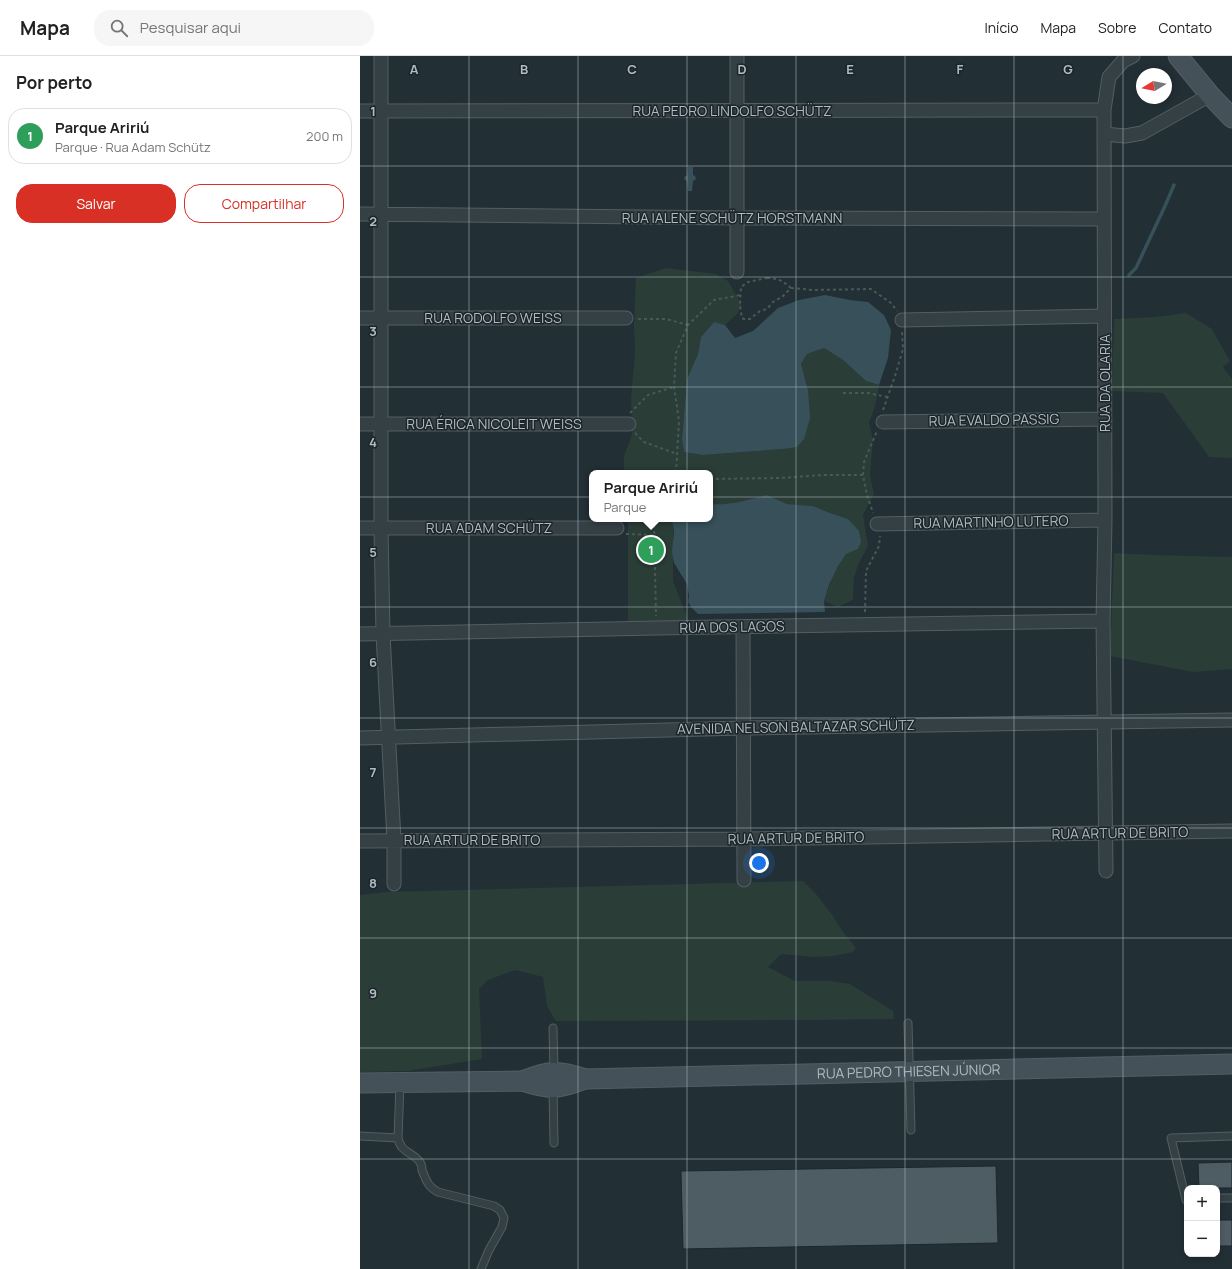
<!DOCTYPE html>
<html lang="pt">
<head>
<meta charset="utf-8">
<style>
  body { margin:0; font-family:Manrope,sans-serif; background:#f6f6f6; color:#222 }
  .controls { position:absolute; right:12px; bottom:12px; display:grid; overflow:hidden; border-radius:8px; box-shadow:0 2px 6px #0003 }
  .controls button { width:36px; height:36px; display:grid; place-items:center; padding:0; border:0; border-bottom:1px solid #e0e0e0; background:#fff; color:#222; font:20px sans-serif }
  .compass { position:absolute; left:776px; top:12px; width:36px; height:36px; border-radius:50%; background:#fff; box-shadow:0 2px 6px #0003; rotate:260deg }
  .you { position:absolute; left:399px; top:807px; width:14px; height:14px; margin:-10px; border:3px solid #fff; border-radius:50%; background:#1a73e8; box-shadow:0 0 0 6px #1a73e833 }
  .badge { display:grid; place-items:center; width:26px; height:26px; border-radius:50%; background:#d93025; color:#fff; font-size:13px; font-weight:700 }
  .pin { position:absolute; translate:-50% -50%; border:2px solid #fff; box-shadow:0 1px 4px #0006 }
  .popup { position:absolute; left:229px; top:414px; width:124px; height:52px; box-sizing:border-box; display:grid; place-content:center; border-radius:8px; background:#fff; filter:drop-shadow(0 1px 3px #0005); font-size:13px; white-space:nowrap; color:#767676 }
  .popup b { font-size:15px; color:#222 }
  .popup::after { content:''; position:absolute; left:50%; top:100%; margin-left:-8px; border:8px solid transparent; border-top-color:#fff }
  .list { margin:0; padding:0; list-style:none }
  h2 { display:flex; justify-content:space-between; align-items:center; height:52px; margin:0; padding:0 16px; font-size:17px }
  h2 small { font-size:13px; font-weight:400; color:#767676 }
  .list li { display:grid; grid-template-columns:26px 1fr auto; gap:12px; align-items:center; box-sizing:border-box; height:56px; margin:0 8px 8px; padding:0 8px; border:1px solid #e0e0e0; border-radius:16px }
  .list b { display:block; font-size:15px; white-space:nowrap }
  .list p { margin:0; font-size:13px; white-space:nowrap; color:#767676 }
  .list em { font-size:13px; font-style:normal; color:#767676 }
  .actions { display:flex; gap:8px; padding:12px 16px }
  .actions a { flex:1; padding:9px 0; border:1px solid #d93025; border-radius:16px; text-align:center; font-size:14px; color:#d93025 }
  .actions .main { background:#d93025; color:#fff }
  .icon { flex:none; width:22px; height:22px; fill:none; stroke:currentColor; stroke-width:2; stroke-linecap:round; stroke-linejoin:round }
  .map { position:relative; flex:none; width:872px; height:1213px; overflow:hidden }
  header { display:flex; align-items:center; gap:24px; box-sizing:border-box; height:56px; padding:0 20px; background:#fff; border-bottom:1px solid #e0e0e0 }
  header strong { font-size:19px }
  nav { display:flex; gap:22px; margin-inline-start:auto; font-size:14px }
  .search { width:280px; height:36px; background:#f6f6f6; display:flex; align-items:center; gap:10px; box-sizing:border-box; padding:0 14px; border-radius:16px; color:#767676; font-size:15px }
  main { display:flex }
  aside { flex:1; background:#fff }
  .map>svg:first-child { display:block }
</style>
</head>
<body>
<header>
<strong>Mapa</strong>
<div class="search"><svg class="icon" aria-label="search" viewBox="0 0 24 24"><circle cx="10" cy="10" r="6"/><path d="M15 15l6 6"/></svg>Pesquisar aqui</div>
<nav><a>Início</a><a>Mapa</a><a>Sobre</a><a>Contato</a></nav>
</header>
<main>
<aside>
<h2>Por perto<small></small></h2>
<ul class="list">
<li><span class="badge" style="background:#2e9e5b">1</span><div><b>Parque Aririú</b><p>Parque · Rua Adam Schütz</p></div><em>200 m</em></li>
</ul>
<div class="actions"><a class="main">Salvar</a><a>Compartilhar</a></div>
</aside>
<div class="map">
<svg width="872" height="1213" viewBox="0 0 872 1213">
  <rect width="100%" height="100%" fill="#222f35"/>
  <!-- green -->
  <path fill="#2a3d37" d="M306,212L356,218L368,225L382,249L377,258L365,269L354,266L341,281L338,298L327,323L322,383L324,396L342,399L423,393L448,334L441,308L447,298L464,292L483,304L506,325L519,329C517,343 515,354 509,366L513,384L510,420L514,438L503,459L508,490L498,509L494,522L493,544L478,551L464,545C468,534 477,505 486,498C489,495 495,495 498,493L488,463L470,457L453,450L427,448L407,439L370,448L360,449L350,448V417H264V400L272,379L271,343L275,295L274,268L276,222Z
    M826,257L852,273L870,305L863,311L872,323V402L849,401L803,337L752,335L754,263L795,261Z
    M268,463H313V525L329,566L268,568Z
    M754,497L793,499L872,501V613L833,616L750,600Z
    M443,825L456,838L473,860L481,873L496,892L493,896L474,900L453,901L421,898L408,911L435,925H470L490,928L533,955L534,963L454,964L196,965L187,950L183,921L155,914L128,924L119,933L122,1003L48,1015L0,1016V839L27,836Z"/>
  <!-- water -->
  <path fill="#37505a" d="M328,111H333V119L335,120L336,123L333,125L332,135H328L327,125L324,123L325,120H327Z
    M465,239L490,244L508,246L524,259L531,274L528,302L519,329L506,325L483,304L464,292L447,298L441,308L448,334L450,362L444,383L437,391L423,393L342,399L324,396L322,383L327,323L338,298L341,281L354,266L365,269L375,282L393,275L418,252L439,244Z
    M407,439L427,448L453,450L470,457L488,463L499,475L501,486L498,493L486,498L478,510L469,529L464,545L465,556L338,558L331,551L328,546L329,540L327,528L314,507L312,496L314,476L312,463H350V448C370,450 388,443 407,439Z"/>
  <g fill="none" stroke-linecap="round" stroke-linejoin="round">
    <!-- stream -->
    <path stroke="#37505a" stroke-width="3.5" d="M769,219L776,212L805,150L814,129"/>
  </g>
  <!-- building -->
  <path fill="#4e5c63" stroke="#1d272c" d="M872,1106V1132H839L838,1107Z
    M636,1110L638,1187L323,1193L321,1115Z
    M857,1164H872V1190H857Z"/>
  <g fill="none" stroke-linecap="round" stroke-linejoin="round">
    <!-- service casing -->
    <g stroke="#535e63" stroke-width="9">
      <path id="service" d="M548,967L551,1074
        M193,972L194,1016
        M40,1027L38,1082C41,1097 51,1095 59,1105C61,1107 62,1111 62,1114C66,1124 68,1131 78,1136L134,1150L140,1154L144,1162L142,1171L129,1194L121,1213
        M193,1032L194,1087
        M0,1080L38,1082
        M857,1142H872
        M827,1143L826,1144L811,1082L872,1080"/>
    </g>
    <!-- minor casing -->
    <g stroke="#535e63" stroke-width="15">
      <path id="minor" d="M21,0V472L23,578L34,784V828
        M0,55L744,54
        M744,78L765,80L782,77L850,39
        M0,158L377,162L744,163
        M377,216V0
        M0,262H266
        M542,264L744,260
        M523,366L745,363
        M0,368H269
        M517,468L745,464
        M0,472H257
        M383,571L384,824
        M0,578L297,572L743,565
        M0,682L383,672L872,664
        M0,785L384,783L872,775
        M746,815L743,565L745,464L744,54L749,21L763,5L773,0"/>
    </g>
    <!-- secondary casing -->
    <g stroke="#535e63" stroke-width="21">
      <g id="secondary">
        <path d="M818,0L850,39L872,62"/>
        <path d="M162,1025C188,1015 197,1013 225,1023"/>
        <path id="s1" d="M0,1027L162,1025C190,1034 197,1034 225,1023L872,1008"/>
      </g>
    </g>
    <!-- path -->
    <path stroke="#485957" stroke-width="2" stroke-dasharray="3 3" stroke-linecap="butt" d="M407,222C418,222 423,225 431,232L422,241L413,246L407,253L400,255L390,263H384L382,262L380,250L381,231L388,226Z
      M431,232L453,234L511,233L531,247L537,255
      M278,263H306L328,269
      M483,337H508L527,341
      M523,354L535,320L543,293L542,275
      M270,357L288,339L314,331
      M275,377L284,386L317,398
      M316,417L319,365L314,331L316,297L328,269L354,244L381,239
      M503,419L504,406L517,375
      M350,423L420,422L463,419H503L507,439L513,457
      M294,463L296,560
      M266,478L295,479
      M505,556L506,515L519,490L520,480"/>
    <!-- service -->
    <use href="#service" stroke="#354045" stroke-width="7"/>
    <!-- minor -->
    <use href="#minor" stroke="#354045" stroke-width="13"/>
    <!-- secondary -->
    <use href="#secondary" stroke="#445158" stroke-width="19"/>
  </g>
  <!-- grid -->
  <path fill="none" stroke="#b0bcc2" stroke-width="1" stroke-opacity="0.55" d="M109,0V1213M218,0V1213M327,0V1213M436,0V1213M545,0V1213M654,0V1213M763,0V1213M0,110H872M0,221H872M0,331H872M0,441H872M0,551H872M0,662H872M0,772H872M0,882H872M0,992H872M0,1103H872"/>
  <g text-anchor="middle" stroke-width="3" stroke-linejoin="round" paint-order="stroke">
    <!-- street labels -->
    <g font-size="14" fill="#b0bcc2" stroke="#1b252a">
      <text x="372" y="60">RUA PEDRO LINDOLFO SCHÜTZ</text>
      <text x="372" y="167">RUA IALENE SCHÜTZ HORSTMANN</text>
      <text x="133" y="267">RUA RODOLFO WEISS</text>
      <text transform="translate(745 327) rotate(-90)" y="5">RUA DA OLARIA</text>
      <text transform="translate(634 364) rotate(-1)" y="5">RUA EVALDO PASSIG</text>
      <text x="134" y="373">RUA ÉRICA NICOLEIT WEISS</text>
      <text transform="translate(631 466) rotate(-1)" y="5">RUA MARTINHO LUTERO</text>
      <text x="129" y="477">RUA ADAM SCHÜTZ</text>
      <text transform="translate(372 571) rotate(-1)" y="5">RUA DOS LAGOS</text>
      <text transform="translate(436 671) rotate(-1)" y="5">AVENIDA NELSON BALTAZAR SCHÜTZ</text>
      <text transform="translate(760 777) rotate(-1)" y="5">RUA ARTUR DE BRITO</text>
      <text transform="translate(436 782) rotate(-1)" y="5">RUA ARTUR DE BRITO</text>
      <text x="112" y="789">RUA ARTUR DE BRITO</text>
      <text dy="5" stroke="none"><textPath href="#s1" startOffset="551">RUA PEDRO THIESEN JÚNIOR</textPath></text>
    </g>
  </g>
  <g font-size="13" text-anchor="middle" font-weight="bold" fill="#b0bcc2" stroke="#1b252a" stroke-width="3" stroke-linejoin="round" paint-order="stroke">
    <text x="54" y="18">A</text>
    <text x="164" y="18">B</text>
    <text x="272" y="18">C</text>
    <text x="382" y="18">D</text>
    <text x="490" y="18">E</text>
    <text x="600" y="18">F</text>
    <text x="708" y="18">G</text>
    <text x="13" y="60">1</text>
    <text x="13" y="170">2</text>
    <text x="13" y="280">3</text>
    <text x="13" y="391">4</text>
    <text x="13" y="501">5</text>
    <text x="13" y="611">6</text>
    <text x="13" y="721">7</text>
    <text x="13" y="832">8</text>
    <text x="13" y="942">9</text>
  </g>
</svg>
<div class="controls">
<button>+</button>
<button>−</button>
</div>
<svg class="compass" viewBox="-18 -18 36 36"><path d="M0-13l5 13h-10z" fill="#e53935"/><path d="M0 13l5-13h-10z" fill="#767676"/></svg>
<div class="you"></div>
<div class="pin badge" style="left:291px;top:494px;background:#2e9e5b">1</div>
<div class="popup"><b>Parque Aririú</b>Parque</div>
</div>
</main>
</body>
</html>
